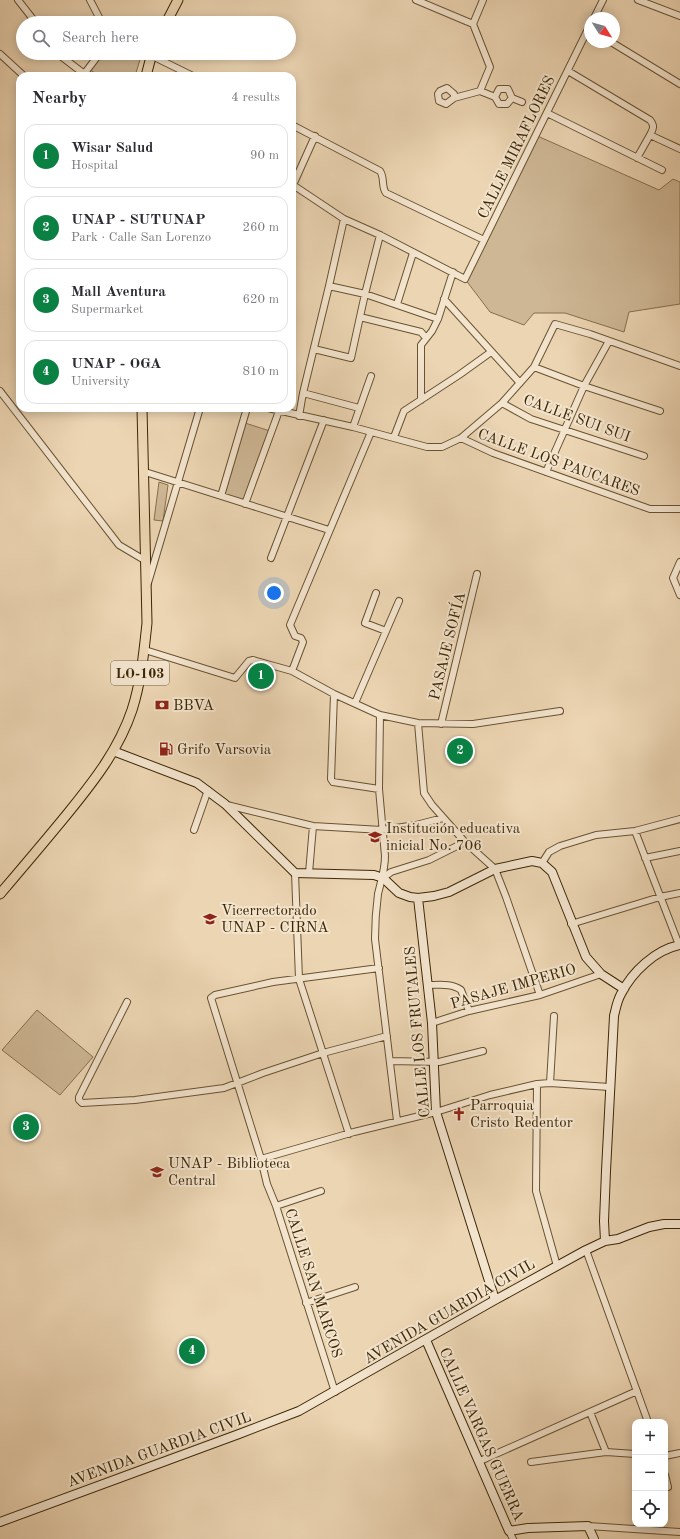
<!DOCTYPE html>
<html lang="en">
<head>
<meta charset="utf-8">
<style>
  body { margin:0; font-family:"Old Standard TT",serif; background:#f7f7f7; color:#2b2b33 }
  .controls { position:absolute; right:12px; bottom:12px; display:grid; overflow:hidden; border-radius:8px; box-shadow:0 2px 10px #0003 }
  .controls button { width:36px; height:36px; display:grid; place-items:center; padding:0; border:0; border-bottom:1px solid #e1e1e2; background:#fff; color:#2b2b33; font:20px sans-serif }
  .compass { position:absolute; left:584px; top:12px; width:36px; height:36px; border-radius:50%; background:#fff; box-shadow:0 2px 10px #0003; rotate:127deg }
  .you { position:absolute; left:274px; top:593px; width:14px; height:14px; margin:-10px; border:3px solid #fff; border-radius:50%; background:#1a73e8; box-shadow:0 0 0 6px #1a73e833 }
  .badge { display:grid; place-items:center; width:26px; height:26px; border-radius:50%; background:#0b8043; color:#fff; font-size:13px; font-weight:700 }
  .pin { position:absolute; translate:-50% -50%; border:2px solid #fff; box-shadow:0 1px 4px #0006 }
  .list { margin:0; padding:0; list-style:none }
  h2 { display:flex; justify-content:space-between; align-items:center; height:52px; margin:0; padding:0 16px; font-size:17px }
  h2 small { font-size:13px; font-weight:400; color:#7c7c81 }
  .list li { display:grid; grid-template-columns:26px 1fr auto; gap:12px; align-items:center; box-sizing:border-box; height:64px; margin:0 8px 8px; padding:0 8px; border:1px solid #e1e1e2; border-radius:12px }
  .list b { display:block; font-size:15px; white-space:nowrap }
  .list p { margin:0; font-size:13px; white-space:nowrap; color:#7c7c81 }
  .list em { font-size:13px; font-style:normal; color:#7c7c81 }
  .icon { flex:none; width:22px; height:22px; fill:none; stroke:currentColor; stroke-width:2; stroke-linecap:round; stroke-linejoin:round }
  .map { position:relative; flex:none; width:680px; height:1539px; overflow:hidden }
  .search { position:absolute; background:#fff; box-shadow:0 2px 10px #0003; left:16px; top:16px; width:280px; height:44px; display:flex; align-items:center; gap:10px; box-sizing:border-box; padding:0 14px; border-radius:22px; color:#7c7c81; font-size:15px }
  .panel { position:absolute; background:#fff; box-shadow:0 2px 10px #0003; left:16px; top:72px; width:280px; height:340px; border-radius:12px }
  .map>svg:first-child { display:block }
</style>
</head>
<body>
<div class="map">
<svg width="680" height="1539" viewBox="0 0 680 1539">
  <rect width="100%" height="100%" fill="#ecd5b3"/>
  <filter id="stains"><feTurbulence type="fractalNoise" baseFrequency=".005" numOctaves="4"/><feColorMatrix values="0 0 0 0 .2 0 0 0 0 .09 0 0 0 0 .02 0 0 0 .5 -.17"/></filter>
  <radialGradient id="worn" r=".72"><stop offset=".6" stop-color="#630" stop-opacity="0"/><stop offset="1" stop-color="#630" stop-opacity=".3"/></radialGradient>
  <!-- green -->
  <path fill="#ceb795" stroke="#866f4c" d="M102,53H142L135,76H100L90,70Z
    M533,134L659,190L673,179L680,182V304L629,312L624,332L565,313H534L524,325L490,312L465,279Z
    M245,423L270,431L244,501L222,494Z
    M159,482L168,485L163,521L154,520Z
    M464,738L469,763L456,765L451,740Z
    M37,1010L93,1057L60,1095L2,1050Z"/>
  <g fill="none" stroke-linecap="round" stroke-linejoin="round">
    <!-- street casing -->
    <g stroke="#695230" stroke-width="8">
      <path id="street" d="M18,0L36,23
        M90,0L102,23
        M416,0L473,24L490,67L480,91L454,98L446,104L439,101L438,94L440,91L447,88L454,94V98
        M638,0L680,16
        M594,18L603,0
        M473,24L483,0
        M611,42L680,84
        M59,53L62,57L87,76
        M146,53L193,76
        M0,54L24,76
        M568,71L650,120C655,126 653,129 650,135L680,149
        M84,74L100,53
        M480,91L495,97L499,104H507L512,98L508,89H499L495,97
        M512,98L522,102
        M547,113L662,170
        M292,125L380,171C385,178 381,187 386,193L484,240
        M315,136L293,185L344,219L380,235L465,279L590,25
        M637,158L650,135
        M329,286L365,294L438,319
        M444,299L520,383
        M397,304L413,253
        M360,317L421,332L426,338
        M314,349L351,358L365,294L380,235
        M534,367L584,386L660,411
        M0,391L119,545L146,561
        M303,393L359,408
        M421,400V345L432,331L438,319L453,272
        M502,403L531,419L644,456
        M268,408L353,427L427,447H442L461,438L502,403L534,367L555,324L590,334L680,366
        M299,416L303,393L329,286L344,219
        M353,427L371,376
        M394,437L404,411L459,375L491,352
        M461,438L493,453L650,509H680
        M142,471L329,530
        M546,472L584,386L609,341
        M221,496L247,408
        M245,504L279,411
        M271,558L324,420
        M680,562L673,578L680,595
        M148,583L200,408
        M376,593L365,623L386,631
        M145,650L235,678L249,661L253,660L292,671L334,694L380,715L418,723L473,724L560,711
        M292,671L303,642L301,638L295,636L290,625L371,432
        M334,694L331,779L333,782L379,789
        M355,703L399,601
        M380,715L379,789L385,856C385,870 381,881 378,894C376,909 375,924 375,939L397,1121
        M418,723L424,793L432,805L465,842L495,869L506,897L540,995
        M441,724L477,574
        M227,805L313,826L382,830L416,825L443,818
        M194,830L208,790
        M635,831L679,945
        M645,858L680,851
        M542,863L549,852L560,846L596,835L635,831L680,819
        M295,873L299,979L349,1134
        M309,873L313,826
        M383,878L391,872L429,860L465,842
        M571,924L660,897L680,893
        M429,985C439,985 452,983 461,990L469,1011
        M127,1002L79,1097V1100L82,1103L135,1100L224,1088L263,1073L323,1053L387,1036
        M432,1023L469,1011L540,995L601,974
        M391,1061L439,1062L483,1051
        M550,1083L554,1016
        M537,1084L536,1191L557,1266
        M261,1159L354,1132L436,1112L490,1095L537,1084L550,1083L609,1087
        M276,1206L321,1191
        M586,1250L648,1422
        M306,1303L355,1287
        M335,1392L276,1206L267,1184L261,1159L211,998L215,995L273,982L379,968
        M590,1412L606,1452
        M665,1456L680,1453
        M480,1461L637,1391
        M531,1462L606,1452L635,1454
        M665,1475L668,1487
        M588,1526L680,1532
        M509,1531L513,1539"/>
    </g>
    <!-- secondary casing -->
    <g stroke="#3d2704" stroke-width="10">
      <path id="secondary" d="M113,751L197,783L225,804L295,873L374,875L383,878L399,893L410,897L418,898L434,896L449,892L495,869L532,861L542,863L552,872L586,957L601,974L624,989
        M418,898L432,1023L436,1112L495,1300
        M605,1241L604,1221L606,1171L614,1016C616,1008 617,1001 621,994C632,972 655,950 680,945
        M426,1340L509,1531L528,1528L588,1526L594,1539
        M0,1522L239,1434L299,1411L495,1300L586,1250L605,1241L618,1239L649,1227L664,1224H680"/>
    </g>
    <!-- primary casing -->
    <g stroke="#3d2704" stroke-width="11">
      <path id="primary" d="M166,23L178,0
        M146,76L152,53
        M0,894C23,867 46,840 68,813C94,781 119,749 132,710C141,682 144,652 147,623L142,408"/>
    </g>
    <!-- street -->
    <use href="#street" stroke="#f3e4ce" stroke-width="6"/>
    <!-- secondary -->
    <use href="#secondary" stroke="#f3e4ce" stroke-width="8"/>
    <!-- primary -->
    <use href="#primary" stroke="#ecd5b3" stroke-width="9"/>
  </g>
  <!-- icons -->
  <defs>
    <g id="bank-bare" transform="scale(1.08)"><path d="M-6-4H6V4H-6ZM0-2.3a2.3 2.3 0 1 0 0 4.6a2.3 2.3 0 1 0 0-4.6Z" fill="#8f2418" stroke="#f3e4ce" stroke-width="2.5" paint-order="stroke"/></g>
    <g id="fuel-bare" transform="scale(1.08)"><path d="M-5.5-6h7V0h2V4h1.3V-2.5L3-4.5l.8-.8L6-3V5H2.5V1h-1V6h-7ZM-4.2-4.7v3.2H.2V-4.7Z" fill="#8f2418" stroke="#f3e4ce" stroke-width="2.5" paint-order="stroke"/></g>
    <g id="school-bare" transform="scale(1.08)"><path d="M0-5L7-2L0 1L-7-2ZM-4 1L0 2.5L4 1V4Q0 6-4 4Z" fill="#8f2418" stroke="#f3e4ce" stroke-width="2.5" paint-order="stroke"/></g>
    <g id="university-bare" transform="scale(1.08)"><path d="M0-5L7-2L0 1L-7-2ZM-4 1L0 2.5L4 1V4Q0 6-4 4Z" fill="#8f2418" stroke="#f3e4ce" stroke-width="2.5" paint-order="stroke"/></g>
    <g id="church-bare" transform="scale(1.08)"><path d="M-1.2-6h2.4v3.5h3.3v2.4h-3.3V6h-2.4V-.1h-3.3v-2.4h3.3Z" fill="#8f2418" stroke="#f3e4ce" stroke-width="2.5" paint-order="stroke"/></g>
  </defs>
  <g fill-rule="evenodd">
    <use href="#bank-bare" x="162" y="705"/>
    <use href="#fuel-bare" x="166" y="749"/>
    <use href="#school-bare" x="375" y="837"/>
    <use href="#university-bare" x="210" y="919"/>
    <use href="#church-bare" x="459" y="1114"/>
    <use href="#university-bare" x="157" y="1172"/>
  </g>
  <g text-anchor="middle" stroke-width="4" stroke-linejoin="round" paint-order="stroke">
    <!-- shield labels -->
    <rect fill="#f3e4ce" stroke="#746041" stroke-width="1" x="111" y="661" width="58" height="24" rx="3"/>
    <g font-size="14" font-weight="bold" fill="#3d2704">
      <text x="140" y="678">LO-103</text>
    </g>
    <!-- street labels -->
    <g font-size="15" fill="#3d2704" stroke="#f3e4ce">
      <text transform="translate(516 147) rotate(-64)" y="5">CALLE MIRAFLORES</text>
      <text transform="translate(577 418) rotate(20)" y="5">CALLE SUI SUI</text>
      <text transform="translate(559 462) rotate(20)" y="5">CALLE LOS PAUCARES</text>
      <text transform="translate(447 646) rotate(-76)" y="5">PASAJE SOFÍA</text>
      <text transform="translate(513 986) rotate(-16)" y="5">PASAJE IMPERIO</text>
      <text transform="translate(417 1032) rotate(-95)" y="5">CALLE LOS FRUTALES</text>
      <text transform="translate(314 1283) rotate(72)" y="5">CALLE SAN MARCOS</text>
      <text transform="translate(449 1311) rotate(-30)" y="5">AVENIDA GUARDIA CIVIL</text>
      <text transform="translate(482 1434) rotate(66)" y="5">CALLE VARGAS GUERRA</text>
      <text transform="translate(159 1449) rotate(-20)" y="5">AVENIDA GUARDIA CIVIL</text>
    </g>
    <!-- poi labels -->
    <g font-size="15" fill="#3d2704" stroke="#f3e4ce" text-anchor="start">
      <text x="173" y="710">BBVA</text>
      <text x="177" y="754">Grifo Varsovia</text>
      <text x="386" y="833">Institución educativa<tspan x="386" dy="17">inicial No. 706</tspan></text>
      <text x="221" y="915">Vicerrectorado<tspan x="221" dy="17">UNAP - CIRNA</tspan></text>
      <text x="470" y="1110">Parroquia<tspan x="470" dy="17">Cristo Redentor</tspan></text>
      <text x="168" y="1168">UNAP - Biblioteca<tspan x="168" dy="17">Central</tspan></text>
    </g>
  </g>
  <rect width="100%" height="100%" filter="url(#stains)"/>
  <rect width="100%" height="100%" fill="url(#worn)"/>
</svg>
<div class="controls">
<button>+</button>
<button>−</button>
<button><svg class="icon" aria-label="locate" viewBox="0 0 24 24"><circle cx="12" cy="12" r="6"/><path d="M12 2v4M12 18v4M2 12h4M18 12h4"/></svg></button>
</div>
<svg class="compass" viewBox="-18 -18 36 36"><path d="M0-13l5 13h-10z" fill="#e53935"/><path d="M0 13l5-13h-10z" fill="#7c7c81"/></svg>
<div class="you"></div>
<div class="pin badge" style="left:261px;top:676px">1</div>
<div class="pin badge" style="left:460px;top:751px">2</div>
<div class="pin badge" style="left:26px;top:1127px">3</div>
<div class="pin badge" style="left:192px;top:1351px">4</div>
<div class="search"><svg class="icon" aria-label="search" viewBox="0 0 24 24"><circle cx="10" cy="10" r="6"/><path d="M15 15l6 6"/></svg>Search here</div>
<section class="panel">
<h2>Nearby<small>4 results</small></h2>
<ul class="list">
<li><span class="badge">1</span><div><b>Wisar Salud</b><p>Hospital</p></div><em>90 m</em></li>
<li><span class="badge">2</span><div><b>UNAP - SUTUNAP</b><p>Park · Calle San Lorenzo</p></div><em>260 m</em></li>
<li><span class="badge">3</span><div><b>Mall Aventura</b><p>Supermarket</p></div><em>620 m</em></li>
<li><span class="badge">4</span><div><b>UNAP - OGA</b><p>University</p></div><em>810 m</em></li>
</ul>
</section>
</div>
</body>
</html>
